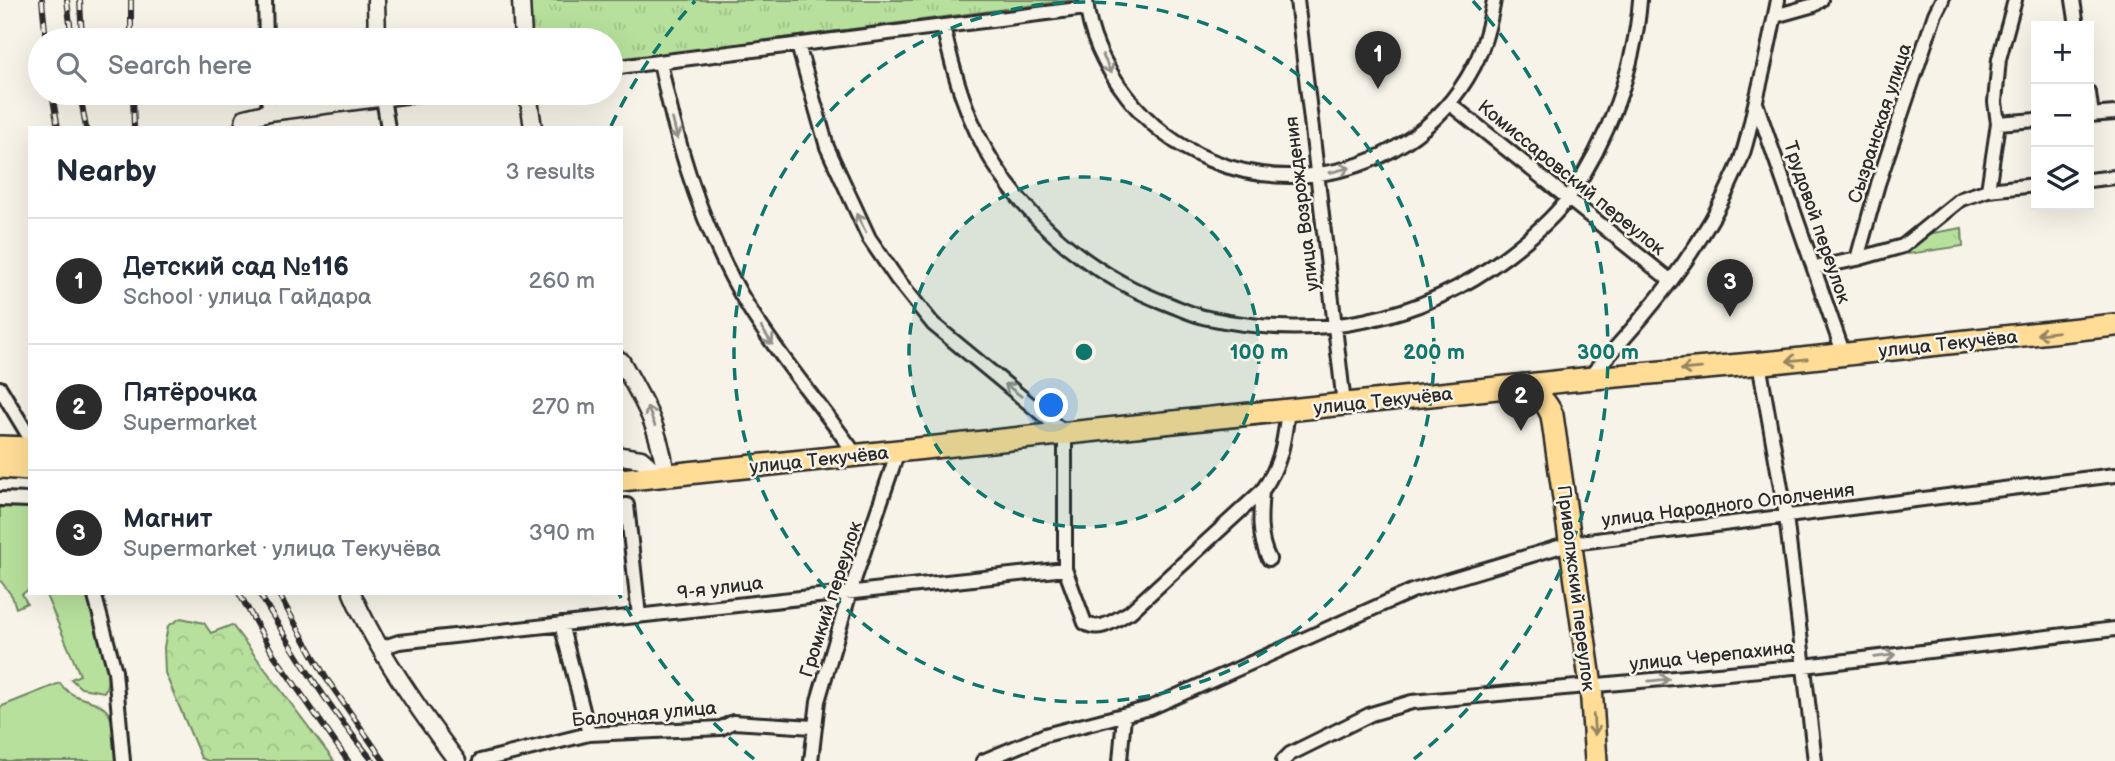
<!DOCTYPE html>
<html lang="en">
<head>
<meta charset="utf-8">
<style>
  body { margin:0; font-family:"Balsamiq Sans",sans-serif; background:#f6f6f7; color:#1f2937 }
  .controls { position:absolute; right:21px; top:21px; display:grid; overflow:hidden; border-radius:0px; box-shadow:0 7px 28px #0002 }
  .controls button { width:63px; height:63px; display:grid; place-items:center; padding:0; border:0; border-bottom:2px solid #e0e1e3; background:#fff; color:#1f2937; font:35px sans-serif }
  .you { position:absolute; left:1052px; top:406px; width:24px; height:24px; margin:-18px; border:5px solid #fff; border-radius:50%; background:#1a73e8; box-shadow:0 0 0 10px #1a73e833 }
  .badge { display:grid; place-items:center; width:46px; height:46px; border-radius:50%; background:#2b2b2b; color:#fff; font-size:23px; font-weight:700 }
  .pin { position:absolute; translate:-50% -58px; filter:drop-shadow(0 2px 4px #0008) }
  .pin::after { content:''; position:absolute; top:37px; width:24px; height:21px; background:inherit; clip-path:polygon(0 0,100% 0,50% 100%) }
  .list { margin:0; padding:0; list-style:none }
  h2 { display:flex; justify-content:space-between; align-items:center; height:91px; margin:0; padding:0 28px; font-size:30px }
  h2 small { font-size:23px; font-weight:400; color:#747a83 }
  .list li { display:grid; grid-template-columns:46px 1fr auto; gap:21px; align-items:center; box-sizing:border-box; height:126px; padding:0 28px; border-top:2px solid #e0e1e3 }
  .list b { display:block; font-size:26px; white-space:nowrap }
  .list p { margin:0; font-size:23px; white-space:nowrap; color:#747a83 }
  .list em { font-size:23px; font-style:normal; color:#747a83 }
  .icon { flex:none; width:38px; height:38px; fill:none; stroke:currentColor; stroke-width:2; stroke-linecap:round; stroke-linejoin:round }
  .map { position:relative; flex:none; width:2115px; height:761px; overflow:hidden }
  .search { position:absolute; background:#fff; box-shadow:0 7px 28px #0002; left:28px; top:28px; width:595px; height:77px; display:flex; align-items:center; gap:18px; box-sizing:border-box; padding:0 24px; border-radius:38px; color:#747a83; font-size:26px }
  .panel { position:absolute; background:#fff; box-shadow:0 7px 28px #0002; left:28px; top:126px; width:595px; height:469px; border-radius:0px }
  .map>svg:first-child { display:block }
</style>
</head>
<body>
<div class="map">
<svg width="2115" height="761" viewBox="0 0 2115 761">
  <defs>
    <pattern id="forest-crowns" width="20" height="18" patternUnits="userSpaceOnUse" patternTransform="scale(1.75)"><rect width="20" height="18" fill="#b7e09c"/><path d="M2 6a3 3 0 1 1 6 0M12 15a3 3 0 1 1 6 0" fill="none" stroke="#9ec087"/></pattern>
    <pattern id="park-tufts" width="24" height="20" patternUnits="userSpaceOnUse" patternTransform="scale(1.75)"><rect width="24" height="20" fill="#b7e09c"/><path d="M3 7l-1-3M5 7V3M7 7l1-3M15 17l-1-3M17 17v-4M19 17l1-3" fill="none" stroke="#9ec087"/></pattern>
  </defs>
  <rect width="100%" height="100%" fill="#f7f3e8"/>
  <filter id="ink" filterUnits="userSpaceOnUse"><feTurbulence type="fractalNoise" baseFrequency=".0143" numOctaves="2"/><feDisplacementMap in="SourceGraphic" scale="14" xChannelSelector="R" yChannelSelector="G"/><feConvolveMatrix kernelMatrix="1 2 1 2 8 2 1 2 1" color-interpolation-filters="sRGB"/></filter>
  <g filter="url(#ink)">
    <!-- grass -->
    <path fill="#b7e09c" stroke="#718664" stroke-width="2" d="M0,504L30,506V589L22,594L27,603L16,608L12,596L0,580Z
      M45,593H88C94,613 116,676 104,692L81,688L71,679L80,675Z
      M60,683C75,705 100,695 110,716C116,728 115,747 117,761H0V707Z"/>
    <!-- forest -->
    <path fill="url(#forest-crowns)" stroke="#718664" stroke-width="2" d="M181,618L204,623L211,633L232,625L334,761H208L201,758L165,673L164,647L168,626Z"/>
    <!-- park -->
    <path fill="url(#park-tufts)" stroke="#718664" stroke-width="2" d="M527,0H1073L611,61V40H531Z
      M1962,228L1963,246L1908,254L1907,250L1921,235Z"/>
    <g fill="none" stroke-linecap="round" stroke-linejoin="round">
      <!-- minor casing -->
      <g stroke="#2b2b2b" stroke-width="18">
        <path id="minor" d="M265,0L266,40
          M1086,0C1089,35 1106,69 1127,96C1218,215 1405,198 1474,66C1485,45 1490,23 1494,0
          M1297,0L1344,404
          M2073,0L2077,26
          M1775,16L1814,5L1821,0
          M943,26C954,75 967,121 994,164C1034,228 1098,278 1168,304C1181,309 1194,316 1208,318C1316,341 1419,323 1508,255C1529,239 1553,219 1569,197C1608,141 1635,68 1640,0
          M798,45L827,147L869,238L897,279L933,324L1065,433V569L1085,623C1100,633 1116,619 1130,612L1262,491C1282,463 1284,442 1288,410
          M660,62C677,147 703,233 749,308C781,360 821,405 856,455
          M611,68L1086,8
          M268,93L269,112
          M2089,93L2092,115
          M383,98L388,128
          M1449,103L1671,281
          M1756,103L1844,355
          M2089,115L2115,113
          M1998,123L2036,120
          M2089,180L2115,177
          M1988,190L2036,185
          M1857,259L1878,184L1935,14L1942,0
          M1814,268L1857,259L1903,246L1961,199L1988,190L1998,123L1995,102L1999,59L2015,0
          M1759,363L1786,516L1815,761
          M1588,378C1646,316 1702,250 1736,171C1746,150 1750,126 1755,104C1764,70 1771,35 1778,0
          M0,388L30,438
          M1262,491C1260,514 1258,538 1269,559
          M0,499L30,500
          M621,506L627,505L639,616
          M94,593L115,671L123,761
          M561,624L589,734
          M381,648L399,642L1065,569
          M480,761L589,734L721,728L733,722L813,727
          M811,761L818,701L850,592L898,451
          M983,761L1045,735L1150,708L1412,591L1572,543L2115,475
          M1120,761L1124,716
          M1283,761L1290,754L1371,714L1412,702L1804,666L2115,629"/>
      </g>
      <!-- tertiary casing -->
      <g stroke="#2b2b2b" stroke-width="21">
        <path id="tertiary" d="M376,0L377,40
          M521,0L523,40
          M528,93L533,128
          M243,128L245,118L269,112L418,93
          M621,361C645,403 659,427 666,475
          M621,456L641,459L649,466L646,477
          M352,593C375,648 421,713 457,761"/>
      </g>
      <!-- primary casing -->
      <g stroke="#2b2b2b" stroke-width="26">
        <path id="primary" d="M1523,385C1536,394 1546,400 1552,415L1591,686L1596,761
          M0,447L30,448
          M0,467L30,469
          M621,480L1583,379L1774,362L2115,325"/>
      </g>
      <!-- minor -->
      <use href="#minor" stroke="#f7f3e8" stroke-width="12"/>
      <!-- tertiary -->
      <use href="#tertiary" stroke="#f7f3e8" stroke-width="16"/>
      <!-- primary -->
      <use href="#primary" stroke="#ffdd96" stroke-width="21"/>
      <!-- rail casing -->
      <g stroke="#2b2b2b" stroke-width="6">
        <path id="rail" d="M42,0L46,40
          M67,0L72,40
          M80,0L82,40
          M131,0V40
          M52,93L58,128
          M80,93L86,128
          M133,93L134,128
          M239,593L272,652L348,761
          M259,593C294,651 329,709 373,761
          M278,593L326,678L384,761"/>
      </g>
      <!-- rail -->
      <use href="#rail" stroke="#f7f3e8" stroke-width="3.5" stroke-dasharray="10" stroke-linecap="butt"/>
    </g>
    <!-- one-way arrows -->
    <defs><path id="oneway-shaft" d="M-6 0H5M1.5-3L5.5 0L1.5 3" fill="none" stroke-width="1.6" stroke-linecap="round" stroke-linejoin="round" transform="scale(1.75)"/></defs>
    <g stroke="#918f8a">
      <use href="#oneway-shaft" transform="translate(1107 64) rotate(64)"/>
      <use href="#oneway-shaft" transform="translate(675 129) rotate(76)"/>
      <use href="#oneway-shaft" transform="translate(1340 170) rotate(-14)"/>
      <use href="#oneway-shaft" transform="translate(861 223) rotate(-117)"/>
      <use href="#oneway-shaft" transform="translate(767 336) rotate(57)"/>
      <use href="#oneway-shaft" transform="translate(1013 390) rotate(-143)"/>
      <use href="#oneway-shaft" transform="translate(651 416) rotate(-112)"/>
      <use href="#oneway-shaft" transform="translate(1885 656) rotate(-7)"/>
      <use href="#oneway-shaft" transform="translate(1659 680) rotate(-6)"/>
    </g>
    <g stroke="#958460">
      <use href="#oneway-shaft" transform="translate(2047 333) rotate(173)"/>
      <use href="#oneway-shaft" transform="translate(1797 360) rotate(174)"/>
      <use href="#oneway-shaft" transform="translate(1691 369) rotate(175)"/>
      <use href="#oneway-shaft" transform="translate(1594 725) rotate(86)"/>
    </g>
  </g>
  <!-- distance rings -->
  <circle cx="1084" cy="352" r="175" fill="#0f766e" fill-opacity=".12"/>
  <g fill="none" stroke="#0f766e" stroke-width="3.5" stroke-dasharray="12 9">
    <circle cx="1084" cy="352" r="175"/>
    <circle cx="1084" cy="352" r="350"/>
    <path d="M754 759A524 524 0 0 1 619 594M611 126A524 524 0 0 1 695 1M1473 1A524 524 0 0 1 1414 759"/>
  </g>
  <g text-anchor="middle" stroke-width="5" stroke-linejoin="round" paint-order="stroke">
    <!-- street labels -->
    <g font-size="19" fill="#2b2b2b" stroke="#f7f3e8">
      <text transform="translate(1879 123) rotate(-72)" y="7">Сызранская улица</text>
      <text transform="translate(1572 177) rotate(39)" y="7">Комиссаровский переулок</text>
      <text transform="translate(1301 204) rotate(-97)" y="7">улица Возрождения</text>
      <text transform="translate(1818 222) rotate(71)" y="7">Трудовой переулок</text>
      <text transform="translate(1948 343) rotate(-6)" y="7">улица Текучёва</text>
      <text transform="translate(1383 400) rotate(-6)" y="7">улица Текучёва</text>
      <text transform="translate(819 459) rotate(-6)" y="7">улица Текучёва</text>
      <text transform="translate(1728 504) rotate(-7)" y="7">улица Народного Ополчения</text>
      <text transform="translate(720 587) rotate(-7)" y="7">9-я улица</text>
      <text transform="translate(1577 588) rotate(83)" y="7">Приволжский переулок</text>
      <text transform="translate(830 599) rotate(-72)" y="7">Громкий переулок</text>
      <text transform="translate(1712 655) rotate(-6)" y="7">улица Черепахина</text>
      <text transform="translate(644 713) rotate(-5)" y="7">Балочная улица</text>
    </g>
  </g>
  <circle cx="1084" cy="352" r="10" fill="#0f766e" stroke="#f7f3e8" stroke-width="3.5"/>
  <g font-size="21" text-anchor="middle" font-weight="bold" fill="#0f766e" stroke="#f7f3e8" stroke-width="5" stroke-linejoin="round" paint-order="stroke">
    <text x="1259" y="359">100 m</text>
    <text x="1434" y="359">200 m</text>
    <text x="1608" y="359">300 m</text>
  </g>
</svg>
<div class="controls">
<button>+</button>
<button>−</button>
<button><svg class="icon" aria-label="layers" viewBox="0 0 24 24"><path d="M12 4l9 5-9 5-9-5zM3 14l9 5 9-5"/></svg></button>
</div>
<div class="you"></div>
<div class="pin badge" style="left:1378px;top:89px">1</div>
<div class="pin badge" style="left:1521px;top:431px">2</div>
<div class="pin badge" style="left:1730px;top:317px">3</div>
<div class="search"><svg class="icon" aria-label="search" viewBox="0 0 24 24"><circle cx="10" cy="10" r="6"/><path d="M15 15l6 6"/></svg>Search here</div>
<section class="panel">
<h2>Nearby<small>3 results</small></h2>
<ul class="list">
<li><span class="badge">1</span><div><b>Детский сад №116</b><p>School · улица Гайдара</p></div><em>260 m</em></li>
<li><span class="badge">2</span><div><b>Пятёрочка</b><p>Supermarket</p></div><em>270 m</em></li>
<li><span class="badge">3</span><div><b>Магнит</b><p>Supermarket · улица Текучёва</p></div><em>390 m</em></li>
</ul>
</section>
</div>
</body>
</html>
